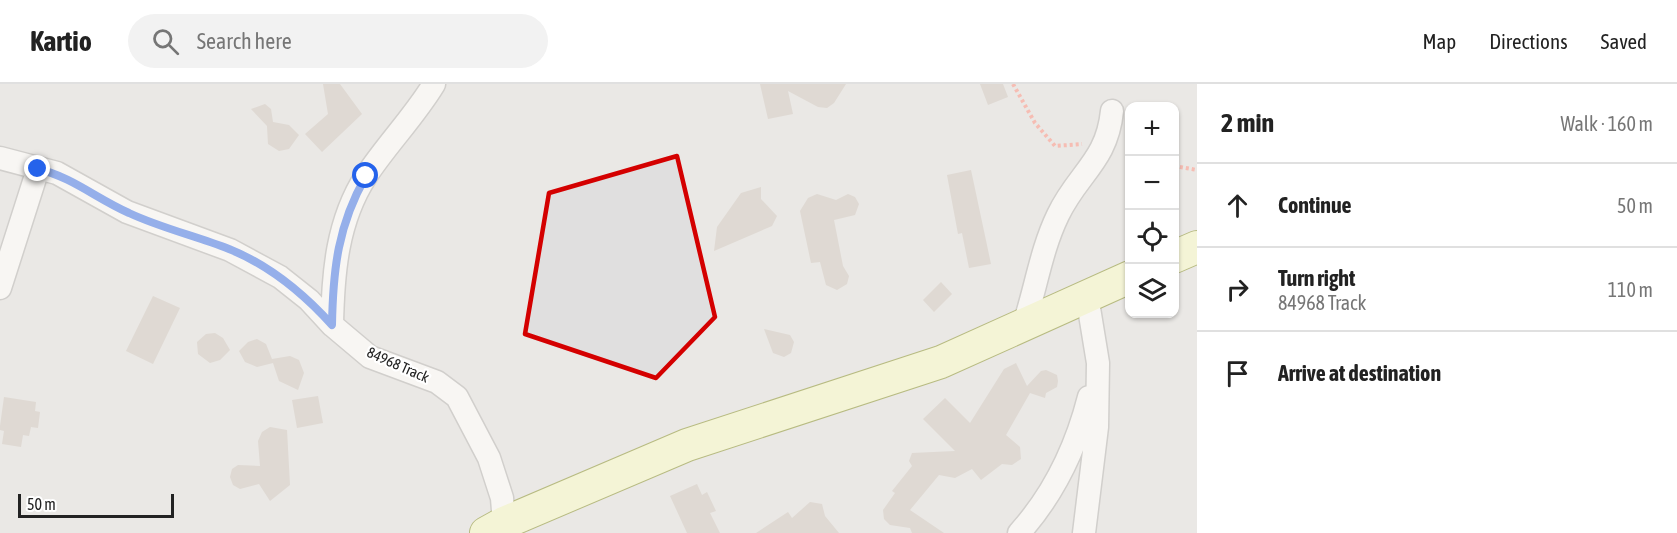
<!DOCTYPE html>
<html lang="en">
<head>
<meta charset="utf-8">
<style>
  body { margin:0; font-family:"Asap Condensed",sans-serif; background:#f2f2f2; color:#222 }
  .controls { position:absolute; right:18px; top:18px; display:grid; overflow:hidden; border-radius:12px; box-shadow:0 2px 4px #0004 }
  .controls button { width:54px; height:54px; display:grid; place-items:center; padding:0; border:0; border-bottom:2px solid #e0e0e0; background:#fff; color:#222; font:30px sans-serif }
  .scale { position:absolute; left:18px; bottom:15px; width:156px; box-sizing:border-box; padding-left:6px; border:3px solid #222; border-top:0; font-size:16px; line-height:21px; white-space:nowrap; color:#222; -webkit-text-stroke:4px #fff; paint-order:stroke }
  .stop { position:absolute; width:18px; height:18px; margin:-14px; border:4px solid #2563eb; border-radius:50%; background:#fff }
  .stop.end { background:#2563eb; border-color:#fff; box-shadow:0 2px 6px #0008 }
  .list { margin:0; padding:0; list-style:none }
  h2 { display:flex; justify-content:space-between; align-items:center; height:78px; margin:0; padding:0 24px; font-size:26px }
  h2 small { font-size:20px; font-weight:400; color:#767676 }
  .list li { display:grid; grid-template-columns:39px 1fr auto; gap:18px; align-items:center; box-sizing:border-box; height:84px; padding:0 24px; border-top:2px solid #e0e0e0 }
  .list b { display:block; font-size:22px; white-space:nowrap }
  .list p { margin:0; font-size:20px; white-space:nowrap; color:#767676 }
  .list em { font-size:20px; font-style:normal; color:#767676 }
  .icon { flex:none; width:33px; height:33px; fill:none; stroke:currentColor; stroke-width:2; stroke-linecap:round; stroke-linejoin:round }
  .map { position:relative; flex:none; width:1197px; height:449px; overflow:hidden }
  header { display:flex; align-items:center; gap:36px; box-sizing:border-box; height:84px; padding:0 30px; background:#fff; border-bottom:2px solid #e0e0e0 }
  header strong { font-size:28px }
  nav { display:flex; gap:33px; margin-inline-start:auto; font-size:21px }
  .search { width:420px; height:54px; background:#f2f2f2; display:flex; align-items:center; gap:15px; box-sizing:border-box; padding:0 21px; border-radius:33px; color:#767676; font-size:22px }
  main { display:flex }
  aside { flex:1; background:#fff }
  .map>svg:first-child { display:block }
</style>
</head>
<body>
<header>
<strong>Kartio</strong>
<div class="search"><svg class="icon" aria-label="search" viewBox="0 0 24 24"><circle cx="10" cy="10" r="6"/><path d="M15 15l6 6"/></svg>Search here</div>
<nav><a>Map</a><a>Directions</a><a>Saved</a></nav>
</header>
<main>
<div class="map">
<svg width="1197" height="449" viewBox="0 0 1197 449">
  <rect width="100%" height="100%" fill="#f2efe9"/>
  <!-- residential -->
  <path fill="#e0dfdf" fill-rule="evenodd" d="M0,0H1197V449H0ZM1130,22H1174V230H1130Z"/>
  <!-- building -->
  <path fill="#c7bfb8" d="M323,0H340L362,30L322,68L305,50L328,30Z
    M760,0H846L834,19L827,24L818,23L788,7L793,30L768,35Z
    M980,0H1003L1008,13L988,21Z
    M265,20L271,25L273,38L289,41L299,51L289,65L279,67L268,60L267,42L251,25Z
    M971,86L991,180L969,184L962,149L958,150L947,91Z
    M761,103V115L777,132L772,142L714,167L717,143L741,109Z
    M817,110L836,116L848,110L855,113L859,120L855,131L834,136L843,182L849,192L847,200L837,206L826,201L820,178L811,179L800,127L808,114Z
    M941,198L952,210L934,228L923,216Z
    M153,212L180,224L153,280L126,267Z
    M764,245L790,251L794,258L791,269L784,273L773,269Z
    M215,249L223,254L230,266L220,276L210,279L198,270L197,258L206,250Z
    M257,255L266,260L272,275L290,272L299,276L304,289L298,306L279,297L273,279L257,283L245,278L239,267L248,258Z
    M1016,279L1027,302L1041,287L1046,286L1057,291L1058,297L1057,303L1046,309L1045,314L1030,309L1006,351L1020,363L1021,375L1012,381L1002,380L981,396L972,385L955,394L939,391L910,426L944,449H912L910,444L890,441L884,435L883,426L895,409L892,407L912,382L909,377L912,369L955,367L923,335L945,314L970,339L1004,285Z
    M318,312L323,339L297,344L292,316Z
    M4,313L36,318L35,327L40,328L38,344L31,343L29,352L23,351L21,363L2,360L4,347L0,346V342Z
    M270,343L287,346L290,401L270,417L259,400L240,405L233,401L230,393L232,385L238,381L260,382L258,357L262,348Z
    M697,400L702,411L707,408L716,427L710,429L720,449H687L670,412Z
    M810,418L822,420L825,432L839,449H756L788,428L792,434Z"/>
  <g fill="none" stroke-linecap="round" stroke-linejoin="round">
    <!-- street casing -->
    <g stroke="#a9a9a9" stroke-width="25">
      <path id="street" d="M0,74L57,89L127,128L230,166L280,193L309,216L332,241L370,273L437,298L457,313L489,374L502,414L504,439
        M0,204L38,85
        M1024,240C1036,204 1041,166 1058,131C1078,89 1107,77 1112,27
        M332,241C333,189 337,137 366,92C387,60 414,33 434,0
        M1019,449C1055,409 1076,364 1089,313
        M1084,449L1097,343L1098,279L1087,212"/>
    </g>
    <!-- secondary casing -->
    <g stroke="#707d05" stroke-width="34">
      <path id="secondary" d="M1174,173L1197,163
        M486,449L504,439L687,361L941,278L1130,193"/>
    </g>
    <!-- path -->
    <path stroke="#fa8072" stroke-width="4" stroke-dasharray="3 3" stroke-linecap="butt" d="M1013,0L1035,39L1055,62L1082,60
      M1174,82L1197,86"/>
    <!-- street -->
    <use href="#street" stroke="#fff" stroke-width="22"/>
    <!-- secondary -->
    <use href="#secondary" stroke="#f7fabf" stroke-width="32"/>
  </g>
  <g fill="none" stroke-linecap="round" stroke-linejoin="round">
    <!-- route -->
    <path stroke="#2563eb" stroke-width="8" d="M38,85C72,93 97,115 129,129C161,144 196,152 229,165C269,181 303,209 332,241C333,185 338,141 366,92"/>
  </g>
  <!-- marked area -->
  <path d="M0 0H1197V449H0ZM677,72L715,233L656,294L525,250L549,109Z" fill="#f2efe9" fill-opacity=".55" fill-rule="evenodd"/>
  <path fill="none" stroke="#d40000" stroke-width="4.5" stroke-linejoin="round" d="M677,72L715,233L656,294L525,250L549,109Z"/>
  <g text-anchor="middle" stroke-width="4.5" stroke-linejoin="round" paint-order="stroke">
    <!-- street labels -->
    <g font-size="15" fill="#222" stroke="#fff">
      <text transform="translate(398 281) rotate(24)" y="5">84968 Track</text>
    </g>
  </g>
</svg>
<div class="controls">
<button>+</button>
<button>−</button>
<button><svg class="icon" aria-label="locate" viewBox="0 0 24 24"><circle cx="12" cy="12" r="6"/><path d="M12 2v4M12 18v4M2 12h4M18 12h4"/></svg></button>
<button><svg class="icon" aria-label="layers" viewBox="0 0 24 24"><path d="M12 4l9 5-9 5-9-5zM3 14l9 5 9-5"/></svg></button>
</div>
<div class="scale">50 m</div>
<div class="stop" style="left:366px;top:92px"></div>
<div class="stop end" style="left:38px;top:85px"></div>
</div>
<aside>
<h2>2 min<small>Walk · 160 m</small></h2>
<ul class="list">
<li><svg class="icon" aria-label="ahead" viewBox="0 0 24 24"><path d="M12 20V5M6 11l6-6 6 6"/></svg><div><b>Continue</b></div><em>50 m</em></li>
<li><svg class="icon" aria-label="right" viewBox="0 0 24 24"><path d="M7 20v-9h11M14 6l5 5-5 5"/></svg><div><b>Turn right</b><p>84968 Track</p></div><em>110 m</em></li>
<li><svg class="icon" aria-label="arrive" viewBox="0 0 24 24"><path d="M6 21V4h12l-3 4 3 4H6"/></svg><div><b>Arrive at destination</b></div></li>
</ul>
</aside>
</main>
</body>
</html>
